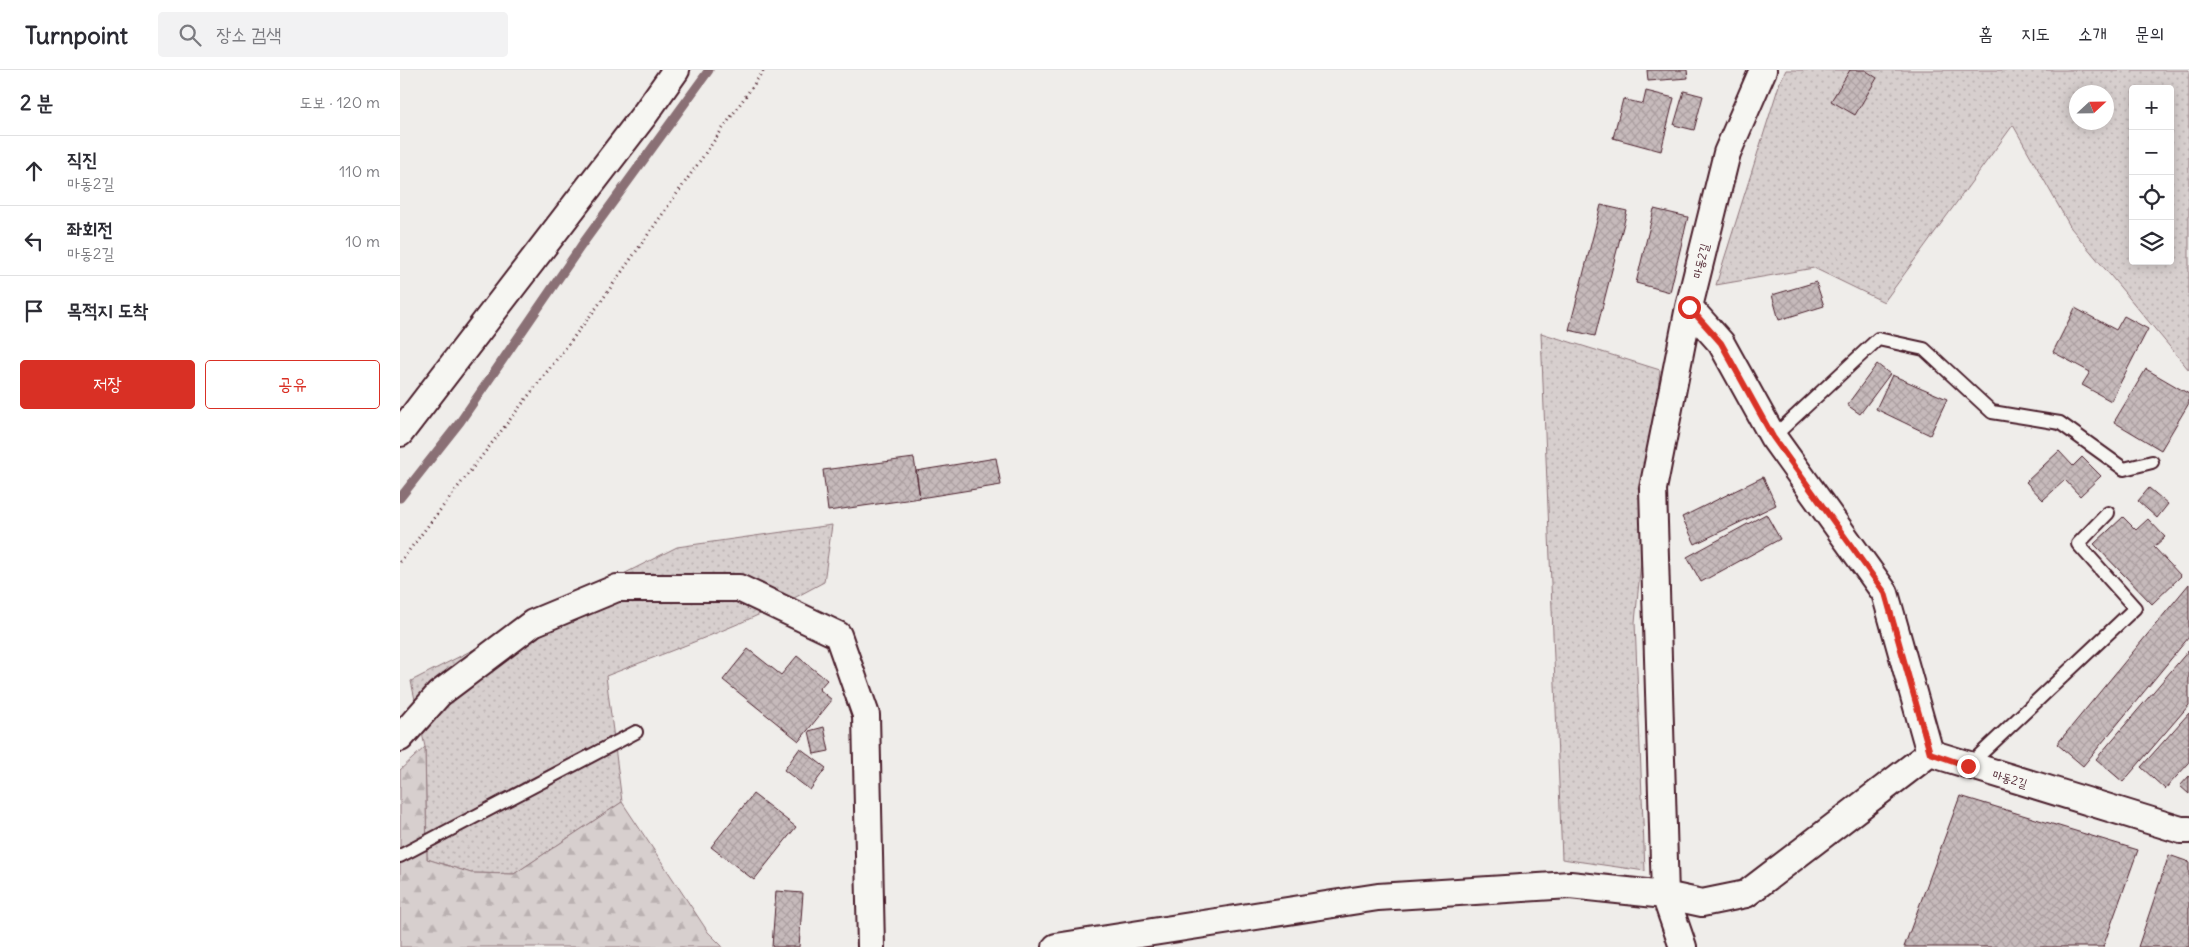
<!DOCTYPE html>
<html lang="ko">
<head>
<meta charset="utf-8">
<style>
  body { margin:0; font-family:Delius,"Poor Story",sans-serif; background:#f2f2f3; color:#2b2b33 }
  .controls { position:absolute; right:15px; top:15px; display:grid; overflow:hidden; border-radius:5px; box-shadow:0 2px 12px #0003 }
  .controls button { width:45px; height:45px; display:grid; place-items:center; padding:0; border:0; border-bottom:1px solid #e1e1e2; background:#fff; color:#2b2b33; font:25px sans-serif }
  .compass { position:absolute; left:1669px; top:15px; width:45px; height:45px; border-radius:50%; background:#fff; box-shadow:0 2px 12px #0003; rotate:68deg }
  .stop { position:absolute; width:15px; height:15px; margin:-11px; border:4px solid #d93025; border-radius:50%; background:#fff }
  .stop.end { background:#d93025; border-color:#fff; box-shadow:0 1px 5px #0008 }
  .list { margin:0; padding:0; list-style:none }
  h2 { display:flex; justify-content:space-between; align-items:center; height:65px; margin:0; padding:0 20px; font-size:21px }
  h2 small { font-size:16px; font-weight:400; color:#7c7c81 }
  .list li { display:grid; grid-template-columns:32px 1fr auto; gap:15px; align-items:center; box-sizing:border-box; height:70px; padding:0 20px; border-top:1px solid #e1e1e2 }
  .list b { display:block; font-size:19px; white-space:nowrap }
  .list p { margin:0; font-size:16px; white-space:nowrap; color:#7c7c81 }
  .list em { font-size:16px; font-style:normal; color:#7c7c81 }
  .actions { display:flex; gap:10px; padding:15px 20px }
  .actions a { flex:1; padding:11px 0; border:1px solid #d93025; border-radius:5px; text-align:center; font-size:18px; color:#d93025 }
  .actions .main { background:#d93025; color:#fff }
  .icon { flex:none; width:28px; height:28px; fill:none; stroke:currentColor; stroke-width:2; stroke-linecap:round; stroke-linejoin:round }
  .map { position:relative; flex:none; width:1789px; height:877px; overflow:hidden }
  header { display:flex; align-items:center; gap:30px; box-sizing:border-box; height:70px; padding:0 25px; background:#fff; border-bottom:1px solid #e1e1e2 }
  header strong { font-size:24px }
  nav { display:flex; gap:28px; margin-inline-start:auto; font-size:18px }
  .search { width:350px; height:45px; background:#f2f2f3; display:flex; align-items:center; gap:12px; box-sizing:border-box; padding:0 18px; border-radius:5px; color:#7c7c81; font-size:19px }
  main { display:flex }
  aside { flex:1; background:#fff }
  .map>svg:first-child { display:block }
</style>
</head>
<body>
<header>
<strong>Turnpoint</strong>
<div class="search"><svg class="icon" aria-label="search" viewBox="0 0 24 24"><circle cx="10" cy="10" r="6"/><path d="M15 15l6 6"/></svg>장소 검색</div>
<nav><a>홈</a><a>지도</a><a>소개</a><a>문의</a></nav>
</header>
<main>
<aside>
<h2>2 분<small>도보 · 120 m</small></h2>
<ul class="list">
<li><svg class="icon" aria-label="ahead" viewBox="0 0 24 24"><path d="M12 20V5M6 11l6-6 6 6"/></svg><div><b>직진</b><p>마동2길</p></div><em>110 m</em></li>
<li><svg class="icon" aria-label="left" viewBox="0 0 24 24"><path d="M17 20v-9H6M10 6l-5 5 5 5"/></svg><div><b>좌회전</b><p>마동2길</p></div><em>10 m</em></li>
<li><svg class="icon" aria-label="arrive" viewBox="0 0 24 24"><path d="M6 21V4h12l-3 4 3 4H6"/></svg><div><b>목적지 도착</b></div></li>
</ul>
<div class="actions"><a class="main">저장</a><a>공유</a></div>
</aside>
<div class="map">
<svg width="1789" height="877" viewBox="0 0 1789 877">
  <defs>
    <pattern id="grass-dots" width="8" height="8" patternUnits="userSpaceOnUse" patternTransform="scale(1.25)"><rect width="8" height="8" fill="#d7cfce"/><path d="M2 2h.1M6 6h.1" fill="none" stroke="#bab1b1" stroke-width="1.8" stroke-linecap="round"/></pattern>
    <pattern id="forest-firs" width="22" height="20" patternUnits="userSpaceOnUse" patternTransform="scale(1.25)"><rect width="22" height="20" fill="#d7cfce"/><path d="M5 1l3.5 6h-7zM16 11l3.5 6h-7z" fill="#bab1b1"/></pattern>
    <pattern id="building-cross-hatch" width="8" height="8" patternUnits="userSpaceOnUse" patternTransform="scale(1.25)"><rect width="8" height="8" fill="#c6babb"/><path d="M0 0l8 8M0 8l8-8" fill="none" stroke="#ac9fa1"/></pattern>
  </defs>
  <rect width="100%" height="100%" fill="#efedea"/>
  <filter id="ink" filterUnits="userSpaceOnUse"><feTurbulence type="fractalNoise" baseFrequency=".02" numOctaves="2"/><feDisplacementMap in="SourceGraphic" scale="10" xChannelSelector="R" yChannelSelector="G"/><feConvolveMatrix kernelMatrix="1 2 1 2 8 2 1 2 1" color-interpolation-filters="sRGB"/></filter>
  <g filter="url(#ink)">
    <!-- grass -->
    <path fill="url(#grass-dots)" stroke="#90777c" fill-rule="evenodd" d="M1386,0H1789V300L1671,158L1613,55L1484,232L1414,198L1316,215L1380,12ZM1733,19H1770V191H1733ZM1676,22H1706V52H1676Z
      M1141,263L1260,300L1235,552L1245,801L1162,789Z
      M432,455L424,512C355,551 280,577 206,606L222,732L114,804L71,803L27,789L25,677L11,611L277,477Z"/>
    <!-- forest -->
    <path fill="url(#forest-firs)" stroke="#90777c" d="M25,677L27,789L71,803L114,804L222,732L308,862L323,877H0V700Z"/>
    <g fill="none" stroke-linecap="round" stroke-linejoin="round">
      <!-- stream -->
      <path stroke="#8a6f74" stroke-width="9" d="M0,428L60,352L181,176L309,0"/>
    </g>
    <!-- building -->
    <path fill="url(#building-cross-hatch)" stroke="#4a1f2b" d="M1247,0H1287L1288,8L1248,11Z
      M1450,0H1465L1477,8L1455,45L1431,31Z
      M1246,21L1274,28L1261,81L1213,68L1223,29L1243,34Z
      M1284,21L1303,26L1294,60L1274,55Z
      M1201,135L1227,141L1195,266L1169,260Z
      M1254,139L1288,147L1270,222L1236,213Z
      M1416,212L1424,236L1379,250L1372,225Z
      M1675,238L1716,260L1724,246L1748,259L1711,331L1682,315L1690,302L1653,282Z
      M1477,294L1490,304L1460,344L1447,335Z
      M1746,299L1789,324V333L1761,380L1714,352Z
      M1492,305L1547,329L1530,365L1476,339Z
      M1659,381L1673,396L1682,387L1701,406L1680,426L1665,410L1643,430L1626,412Z
      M514,388L520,428L428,441L423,400Z
      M596,388L601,415L520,428L516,401Z
      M1363,407L1376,435L1295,474L1282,447Z
      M1749,418L1768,434L1757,448L1738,431Z
      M1366,444L1380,469L1301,512L1287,487Z
      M1723,447L1736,460L1748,449L1765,467L1754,477L1781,506L1752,534L1694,474Z
      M1789,514V567L1683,696L1657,674Z
      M348,579L381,605L397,586L427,610L419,619L432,630L399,671L323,610Z
      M1789,580V635L1723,712L1696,689Z
      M1789,643V693L1765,719L1741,697Z
      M424,657L429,681L414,684L409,661Z
      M400,678L426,698L410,720L384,700Z
      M1789,706V724L1780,716Z
      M353,724L396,757L354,810L311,777Z
      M1560,726L1738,780L1703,877H1504Z
      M1769,785L1789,792V877H1738Z
      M376,821L403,823L399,877H372Z"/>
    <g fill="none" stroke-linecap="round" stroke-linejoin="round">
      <!-- lane casing -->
      <g stroke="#4a1f2b" stroke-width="16">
        <path id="lane" d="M1373,367L1478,269L1524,279L1592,342L1660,353L1724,399L1752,392
          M1568,696L1735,538L1678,474L1708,443
          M0,786L236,662"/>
      </g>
      <!-- street casing -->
      <g stroke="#4a1f2b" stroke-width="30">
        <path id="street" d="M1363,0L1327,83L1289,237L1321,273L1373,367L1485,523L1530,683L1781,760H1789
          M0,363L245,44L276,0
          M0,668L39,624L133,553L217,518H339L438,565L466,645L471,877
          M656,877L978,827L1170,815L1265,825L1302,833L1346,824L1530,683
          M1283,877L1265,825L1253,419L1289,237"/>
      </g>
      <!-- path -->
      <path stroke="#4a1f2b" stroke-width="3" stroke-dasharray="1 4" stroke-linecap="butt" d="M0,492L197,237L364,0"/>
      <!-- lane -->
      <use href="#lane" stroke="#f6f6f2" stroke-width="12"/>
      <!-- street -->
      <use href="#street" stroke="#f6f6f2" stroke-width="26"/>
    </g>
  </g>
  <g fill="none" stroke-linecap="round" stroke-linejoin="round" filter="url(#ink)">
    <!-- route -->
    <path stroke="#d93025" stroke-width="6" d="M1289,237L1321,273L1373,367L1485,523L1530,683L1568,696"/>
  </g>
  <g text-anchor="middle" stroke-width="4" stroke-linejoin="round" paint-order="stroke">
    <!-- street labels -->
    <g font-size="12" fill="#4a1f2b" stroke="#f6f6f2">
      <text transform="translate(1301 191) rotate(-76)" y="4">마동2길</text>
      <text transform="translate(1610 709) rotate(17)" y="4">마동2길</text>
    </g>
  </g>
</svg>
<div class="controls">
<button>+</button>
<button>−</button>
<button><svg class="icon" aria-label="locate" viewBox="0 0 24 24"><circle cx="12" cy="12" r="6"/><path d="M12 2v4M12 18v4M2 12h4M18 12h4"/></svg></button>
<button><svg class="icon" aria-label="layers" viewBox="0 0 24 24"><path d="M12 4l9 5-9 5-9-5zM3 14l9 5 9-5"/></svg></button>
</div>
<svg class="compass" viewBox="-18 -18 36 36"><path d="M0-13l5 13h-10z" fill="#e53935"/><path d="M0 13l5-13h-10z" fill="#7c7c81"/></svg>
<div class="stop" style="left:1289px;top:237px"></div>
<div class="stop end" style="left:1568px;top:696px"></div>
</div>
</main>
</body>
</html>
